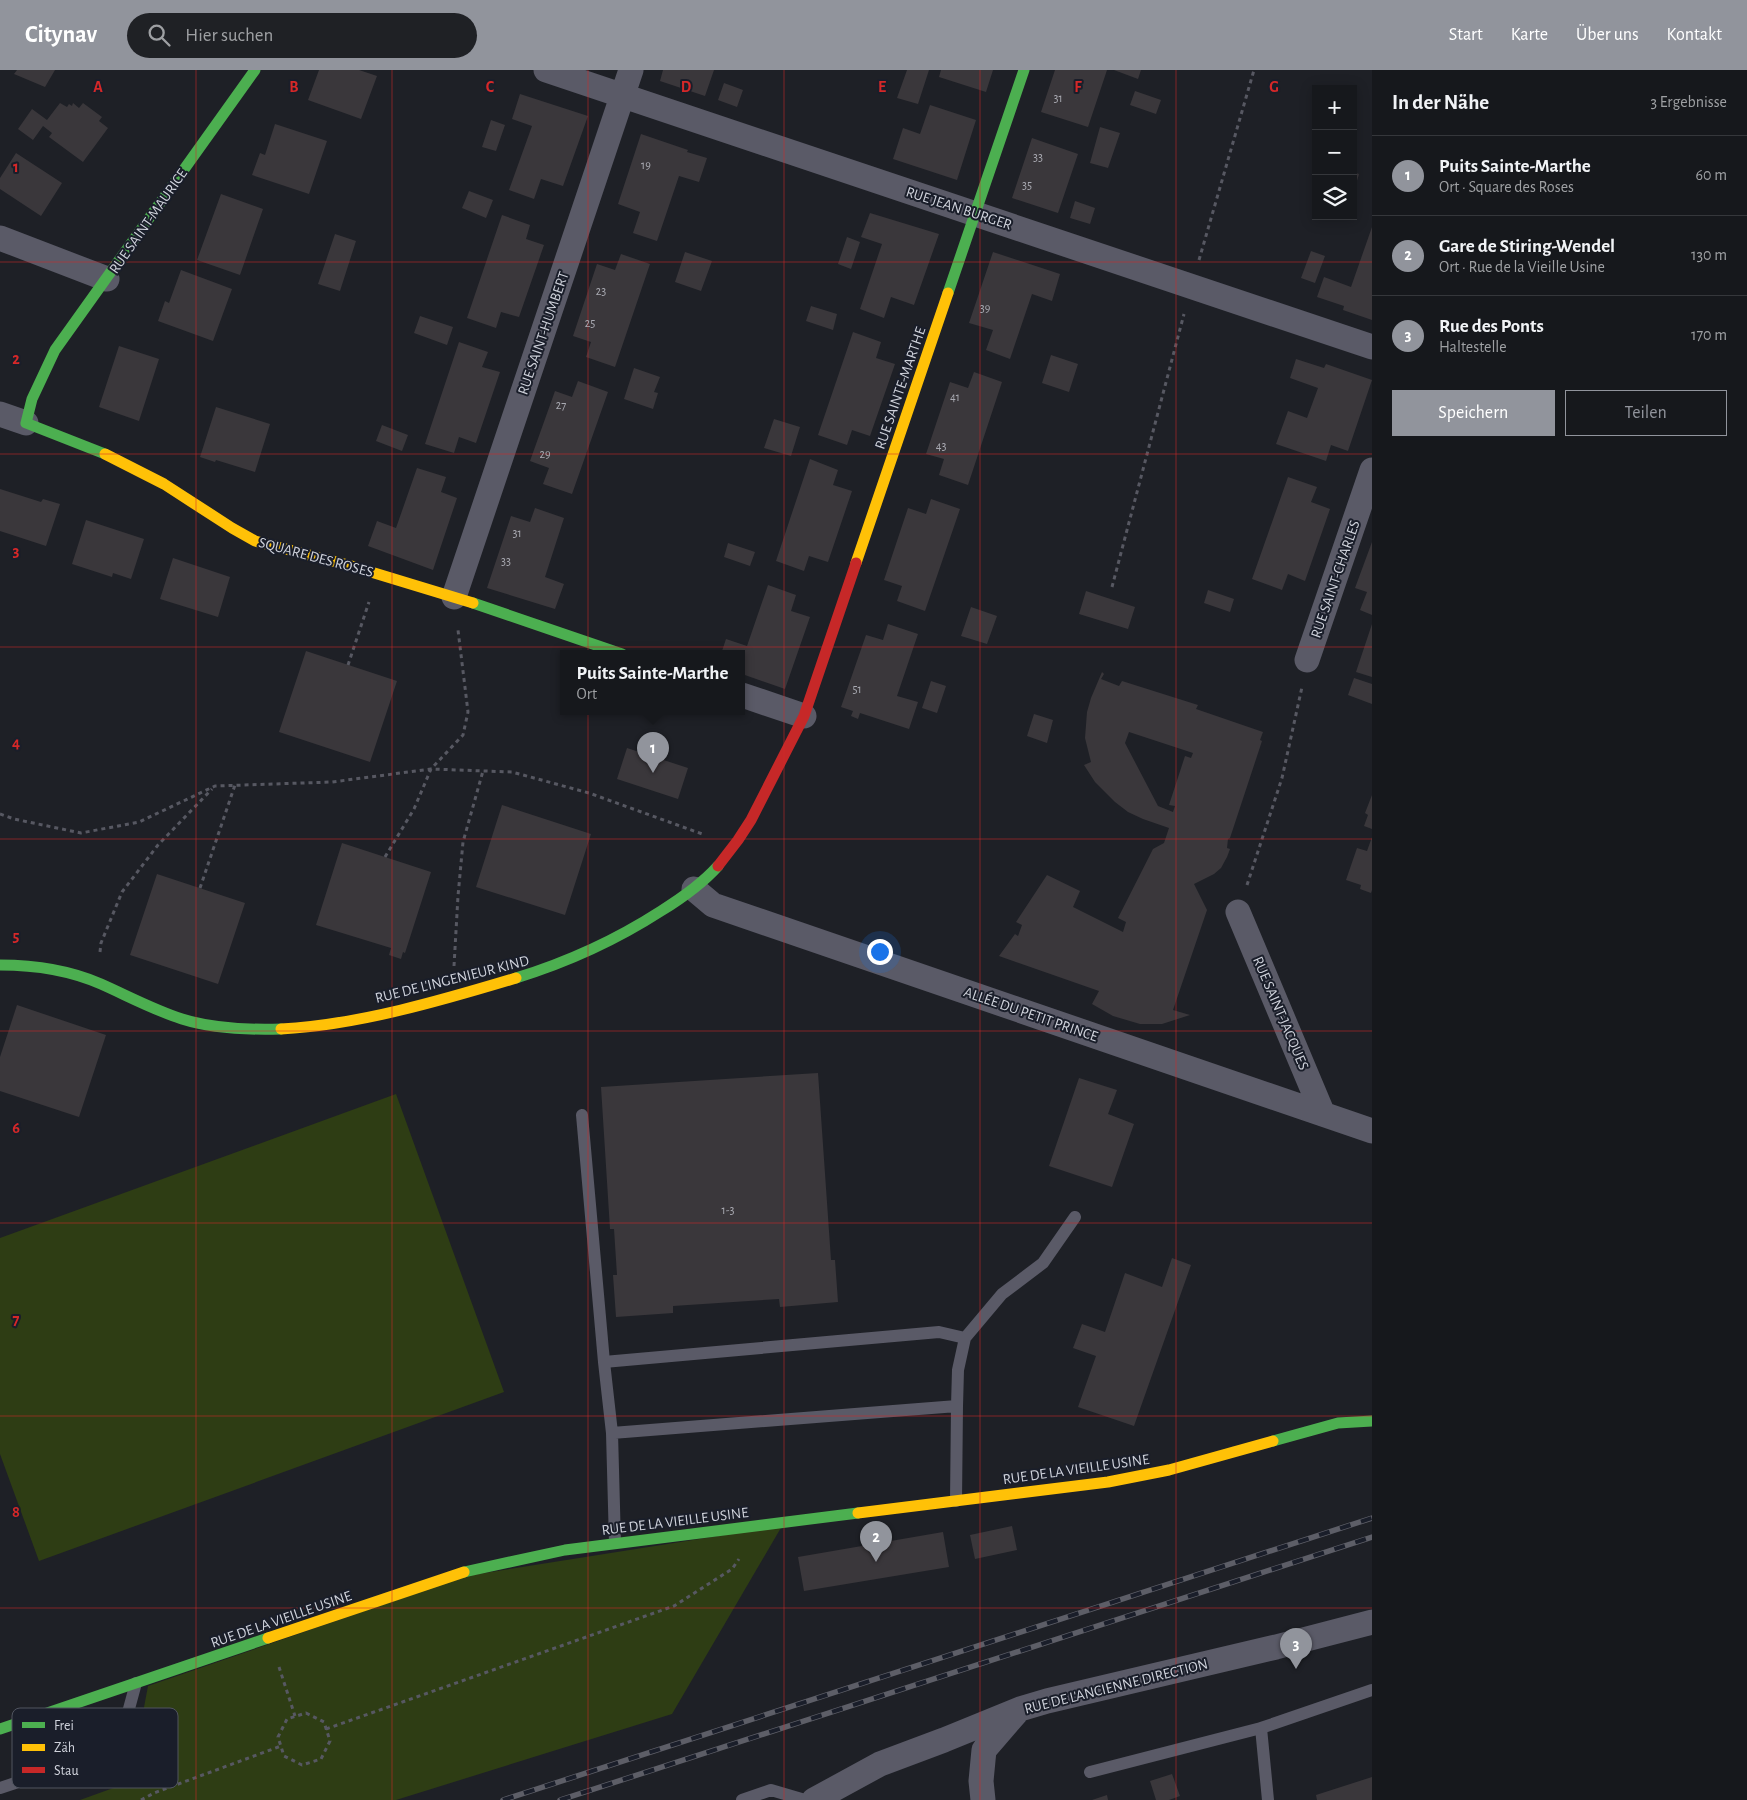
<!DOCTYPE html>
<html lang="de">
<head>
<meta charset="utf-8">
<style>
  body { margin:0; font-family:"Alegreya Sans",sans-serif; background:#1f2125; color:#f1f3f6 }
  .controls { position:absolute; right:15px; top:15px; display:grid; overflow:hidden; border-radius:0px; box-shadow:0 2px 12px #0003 }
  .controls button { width:45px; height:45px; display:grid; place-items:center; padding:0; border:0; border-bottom:1px solid #35373b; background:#16181c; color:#f1f3f6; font:25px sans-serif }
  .you { position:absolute; left:879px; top:881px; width:18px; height:18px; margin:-12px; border:4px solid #fff; border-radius:50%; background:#1a73e8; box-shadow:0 0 0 8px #1a73e833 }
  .badge { display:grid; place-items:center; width:32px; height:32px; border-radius:50%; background:#91949c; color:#fff; font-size:16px; font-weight:700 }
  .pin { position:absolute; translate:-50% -41px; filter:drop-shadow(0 1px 2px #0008) }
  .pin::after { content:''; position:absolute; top:26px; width:18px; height:15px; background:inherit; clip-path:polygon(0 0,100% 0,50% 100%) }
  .popup { position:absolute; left:560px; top:580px; width:185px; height:65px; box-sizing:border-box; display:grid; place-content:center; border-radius:0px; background:#16181c; filter:drop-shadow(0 1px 4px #0005); font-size:16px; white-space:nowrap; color:#9ea0a3 }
  .popup b { font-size:19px; color:#f1f3f6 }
  .popup::after { content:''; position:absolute; left:50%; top:100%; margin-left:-10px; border:10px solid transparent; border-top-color:#16181c }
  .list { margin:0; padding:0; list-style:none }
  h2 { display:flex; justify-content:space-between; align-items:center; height:65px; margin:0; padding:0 20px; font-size:21px }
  h2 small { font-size:16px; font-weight:400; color:#9ea0a3 }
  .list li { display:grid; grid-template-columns:32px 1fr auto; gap:15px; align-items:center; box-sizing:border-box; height:80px; padding:0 20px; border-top:1px solid #35373b }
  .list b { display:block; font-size:19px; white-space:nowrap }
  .list p { margin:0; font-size:16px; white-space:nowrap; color:#9ea0a3 }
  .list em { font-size:16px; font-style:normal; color:#9ea0a3 }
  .actions { display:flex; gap:10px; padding:15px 20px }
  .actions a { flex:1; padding:11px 0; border:1px solid #91949c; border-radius:0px; text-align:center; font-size:18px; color:#91949c }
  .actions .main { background:#91949c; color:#fff }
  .icon { flex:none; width:28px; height:28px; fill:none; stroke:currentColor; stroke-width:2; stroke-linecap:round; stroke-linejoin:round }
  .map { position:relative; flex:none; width:1372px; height:1730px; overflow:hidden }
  header { display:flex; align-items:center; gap:30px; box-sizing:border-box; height:70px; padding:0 25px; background:#91949c; color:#fff }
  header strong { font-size:24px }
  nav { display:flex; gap:28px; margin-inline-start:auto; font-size:18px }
  .search { width:350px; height:45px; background:#1f2125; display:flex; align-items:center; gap:12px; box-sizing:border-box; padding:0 18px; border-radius:28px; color:#9ea0a3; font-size:19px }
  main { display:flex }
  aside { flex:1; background:#16181c }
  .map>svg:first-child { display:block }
</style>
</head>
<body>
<header>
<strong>Citynav</strong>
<div class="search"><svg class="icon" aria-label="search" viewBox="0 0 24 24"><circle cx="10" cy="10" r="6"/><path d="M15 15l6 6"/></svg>Hier suchen</div>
<nav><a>Start</a><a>Karte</a><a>Über uns</a><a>Kontakt</a></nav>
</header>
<main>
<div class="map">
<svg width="1372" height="1730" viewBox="0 0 1372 1730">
  <rect width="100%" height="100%" fill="#1e2026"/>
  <!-- green -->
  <path fill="#2e3d14" d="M396,1024L504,1322L39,1491L0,1384V1168Z
    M782,1456L672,1644L396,1730H80L130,1712L148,1616L466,1506Z"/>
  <!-- building -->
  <path fill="#3a373b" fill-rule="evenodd" d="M17,0H55L45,17L14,4Z
    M319,0H359L377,6L361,49L308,30Z
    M663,0H714L705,26L660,11Z
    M907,0H929L918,34L897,28Z
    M941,0H993L986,22L939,7Z
    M1055,0H1107L1088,57L1041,42Z
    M1114,0H1141L1138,9Z
    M724,13L743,20L737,37L718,30Z
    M1135,21L1161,30L1156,44L1130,35Z
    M520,24L588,46L563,116L541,109L534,129L509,120L532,56L512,49Z
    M60,33L67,37L69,34L72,36L73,33L79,38L83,33L102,47L99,51L108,58L83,92L49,67L52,63L43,56L33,70L18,59L32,39L47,50Z
    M930,35L976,50L957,110L893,89L903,58L920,64Z
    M491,50L505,55L496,81L482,77Z
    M275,54L327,71L309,124L252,105L260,83L265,85Z
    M1100,57L1120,63L1108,98L1090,93Z
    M641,64L688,80L687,82L707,88L699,112L679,106L657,171L633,163L640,142L618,134Z
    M1032,68L1078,84L1058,143L1012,128Z
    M16,83L62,113L41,146L0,119V108Z
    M1353,102L1359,104L1354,121H1353Z
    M469,121L493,130L486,148L462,138Z
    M221,124L263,139L240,205L197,190Z
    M1075,131L1095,138L1090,154L1070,148Z
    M870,143L939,164L914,235L891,227L884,248L860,239L882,174L861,167Z
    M502,145L530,155L526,169L544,175L519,247L501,242L496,258L467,248Z
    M1372,157V250L1343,240L1344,236L1317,227L1324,207L1351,217Z
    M335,164L356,171L340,221L318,214Z
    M847,167L860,172L851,199L838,194Z
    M1311,181L1325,186L1315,213L1301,208Z
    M685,182L712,191L701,221L675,212Z
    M993,182L1060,204L1052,231L1032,224L1010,289L986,280L993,260L969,253Z
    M621,184L650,194L615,297L586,287L591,272L573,266L597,194L615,200Z
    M181,200L232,219L213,271L158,251L165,231L169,233Z
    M811,236L837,244L833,260L806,251Z
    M420,246L453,257L447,275L414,263Z
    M853,262L881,272L876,288L895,294L870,366L852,360L847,375L818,365Z
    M459,272L488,282L482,297L500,302L476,373L459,367L454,383L425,374Z
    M119,276L159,289L139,351L99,337Z
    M1051,285L1078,294L1069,322L1042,313Z
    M1296,289L1324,298L1326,294L1372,310L1348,381L1331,375L1326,391L1276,374L1288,341L1307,348L1318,318L1290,308Z
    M634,298L660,307L654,322L658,323L653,339L624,329Z
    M974,302L1002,312L968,415L939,405L944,389L926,384L950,312L968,318Z
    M578,311L608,322L572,424L543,414L549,398L530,391L555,321L572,327Z
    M216,337L270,354L255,402L216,390L215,392L200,387Z
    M774,349L800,357L791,386L764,378Z
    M382,355L408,365L402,381L376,371Z
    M810,389L838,400L833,415L852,421L828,492L809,486L804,501L776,491Z
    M417,398L446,407L441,422L457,428L433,500L368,476L377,451L396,458Z
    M1288,407L1317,417L1311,432L1330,439L1305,511L1288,504L1282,520L1252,509Z
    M0,419L41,432L43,429L60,434L46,476L0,461Z
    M931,429L960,439L925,541L897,531L902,516L884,510L908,438L926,444Z
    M535,438L564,448L545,507L564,514L555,539L487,518L511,446L530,452Z
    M86,450L144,469L131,509L113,503L112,507L72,494Z
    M1372,472V545L1360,540L1367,522L1355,518Z
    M728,473L755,482L750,496L724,487Z
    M173,488L230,507L218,547L160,529Z
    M768,515L796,525L791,541L810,547L785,619L742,604V584H721L726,569L747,576Z
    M1208,520L1234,529L1230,542L1204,533Z
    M1086,521L1135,537L1128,559L1079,544Z
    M971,537L997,546L987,574L961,566Z
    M888,554L918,564L897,626L918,632L909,659L860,643L858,649L851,646L853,641L841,637L866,565L883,570Z
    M1372,554V607L1356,602Z
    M306,581L397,611L370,692L279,662Z
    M1102,602L1104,604L1101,609L1119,616L1122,611L1198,635L1196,639L1263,662L1260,670L1262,671L1230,768L1228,769L1227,778L1230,779L1227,787L1221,798L1214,804L1194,814L1207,840L1173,940L1190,945L1162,954H1140L1113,946L1092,934L1099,921L999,886L1015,864L1018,866L1022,855L1016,852L1047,805L1080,821L1073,837L1123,862L1126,852L1118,848L1153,779L1164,773L1169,758L1143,749L1128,742L1115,732L1095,712L1084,695L1091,692L1085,668L1087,642L1091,628ZM1129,662L1193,683L1191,688L1185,686L1169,735L1175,736L1173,742L1158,736L1125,673Z
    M1354,608L1372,614V634L1348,625Z
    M931,611L946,616L937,643L922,638Z
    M1034,644L1053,650L1047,673L1027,666Z
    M627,678L688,698L678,729L617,709Z
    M1372,725V759L1364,756L1368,745L1365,743Z
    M502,735L591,764L565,845L476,817Z
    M1372,767V820L1371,823L1360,819L1361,815L1346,810L1357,778L1367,781Z
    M342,773L431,802L405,883L403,882L401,889L389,885L391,878L316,855Z
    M157,804L245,833L218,914L130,885Z
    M17,935L106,965L79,1047L0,1021V987Z
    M818,1003L831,1190H835L838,1232L780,1237L779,1229L673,1236V1243L616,1247L613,1205H617L614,1159H610L601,1017Z
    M1079,1008L1117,1020L1108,1044L1134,1054L1112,1117L1049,1096Z
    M1172,1188L1191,1195L1134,1356L1078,1337L1096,1286L1073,1278L1082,1254L1105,1262L1125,1203L1162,1217Z
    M1012,1456L1017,1480L975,1489L970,1465Z
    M943,1462L949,1497L804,1521L798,1487Z
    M1172,1704L1180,1726L1169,1730H1156L1150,1711Z
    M1372,1707V1730H1317L1316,1725Z
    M1107,1725L1108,1730H1092Z"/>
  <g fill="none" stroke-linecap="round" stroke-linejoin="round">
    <!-- path -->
    <path stroke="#575862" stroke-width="3" stroke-dasharray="4 4" stroke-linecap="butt" d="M1199,190L1254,0
      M1112,517L1184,244
      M348,595L369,532
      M0,744L14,749L81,763L139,752L215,716L332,712L431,699L512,702L589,723L705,765
      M385,787L414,739L431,699L463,665L468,642L458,560
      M1247,815L1282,708L1302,617
      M200,818L235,715
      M100,882L101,873L122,822L158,775L212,719
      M454,896L458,826L463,772L483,701
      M279,1597L295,1646
      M306,1643L324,1652L330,1671L321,1689L302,1695L284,1686L278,1667L287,1649Z
      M326,1659L674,1536L732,1499L739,1489
      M141,1730L154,1723L281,1676"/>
    <!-- lane -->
    <path stroke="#5a5a67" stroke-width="12" d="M582,1045L604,1292
      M957,1336L958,1300L965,1268L1002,1224L1043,1193L1075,1147
      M612,1363L615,1473
      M956,1431L957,1336L612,1363L604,1292L939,1262L965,1268
      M1090,1702L1261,1658
      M0,1718L118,1679L136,1613
      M742,1730L771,1720L805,1730
      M1268,1730L1261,1658L1372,1620"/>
    <!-- street -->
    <path stroke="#5a5a67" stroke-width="25" d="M546,0L1372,277
      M0,168L107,209
      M0,344L26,353
      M454,527L631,0
      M1307,590L1372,400
      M742,625L804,646
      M694,819L713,835L1372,1061
      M1238,842L1323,1044
      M814,1730L880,1694L944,1670L1020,1639L1047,1631L1276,1577L1372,1552
      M983,1730L981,1711L984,1680L1016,1643"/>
    <!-- fast -->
    <path stroke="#4caf50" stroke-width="11" d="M948,223L1024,0
      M105,384L26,353L32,329L55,280L255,0
      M473,533L622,584
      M0,895C35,895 69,900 101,914C128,926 154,940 182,949C214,959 248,960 281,959
      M516,908C568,892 616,870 661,841C682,828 701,815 718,796
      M1273,1371L1338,1353L1372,1351
      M464,1502L565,1480L858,1443
      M0,1659L268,1568"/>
    <!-- slow -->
    <path stroke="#ffc107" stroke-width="11" d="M105,384L164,414L232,458L255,471L348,495L473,533
      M856,493L948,223
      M281,959C358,955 443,930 516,908
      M858,1443L1108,1412L1169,1400L1273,1371
      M268,1568L464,1502"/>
    <!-- jam -->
    <path stroke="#c62828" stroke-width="11" d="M718,796L738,770L751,750L804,646L856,493"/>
    <!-- rail casing -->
    <g stroke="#5d5e67" stroke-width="5.5">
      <path id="rail" d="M503,1730L1372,1448
        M560,1730L1372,1467"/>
    </g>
    <!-- rail -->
    <use href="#rail" stroke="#1a1e2a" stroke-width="4" stroke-dasharray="11" stroke-linecap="butt"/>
  </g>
  <!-- grid -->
  <path fill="none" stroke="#d62828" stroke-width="1" stroke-opacity="0.55" d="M196,0V1730M392,0V1730M588,0V1730M784,0V1730M980,0V1730M1176,0V1730M0,192H1372M0,384H1372M0,577H1372M0,769H1372M0,961H1372M0,1153H1372M0,1346H1372M0,1538H1372"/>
  <g text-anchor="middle" stroke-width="4" stroke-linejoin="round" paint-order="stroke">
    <!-- number labels -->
    <g font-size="12" fill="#aaabb3">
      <text x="1058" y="32">31</text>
      <text x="1038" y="91">33</text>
      <text x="646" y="99">19</text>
      <text x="1027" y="119">35</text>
      <text x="601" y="225">23</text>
      <text x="985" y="242">39</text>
      <text x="590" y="257">25</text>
      <text x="955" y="331">41</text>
      <text x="561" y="339">27</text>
      <text x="941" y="380">43</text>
      <text x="545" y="388">29</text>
      <text x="517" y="467">31</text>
      <text x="506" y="495">33</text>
      <text x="857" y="623">51</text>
      <text x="728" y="1144">1-3</text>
    </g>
    <!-- street labels -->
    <g font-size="15" fill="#cfd2db" stroke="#1a1e2a">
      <text transform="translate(959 138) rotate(18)" y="5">RUE JEAN BURGER</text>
      <text transform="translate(148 151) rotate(-55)" y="5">RUE SAINT-MAURICE</text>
      <text transform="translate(543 263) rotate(-71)" y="5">RUE SAINT-HUMBERT</text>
      <text transform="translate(900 318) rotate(-71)" y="5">RUE SAINTE-MARTHE</text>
      <text transform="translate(316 487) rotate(15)" y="5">SQUARE DES ROSES</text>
      <text transform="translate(1335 509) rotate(-71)" y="5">RUE SAINT-CHARLES</text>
      <text transform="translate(452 909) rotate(-14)" y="5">RUE DE L'INGENIEUR KIND</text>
      <text transform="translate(1281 943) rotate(67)" y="5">RUE SAINT-JACQUES</text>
      <text transform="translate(1031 944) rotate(19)" y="5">ALLÉE DU PETIT PRINCE</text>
      <text transform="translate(1076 1399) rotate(-8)" y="5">RUE DE LA VIEILLE USINE</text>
      <text transform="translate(675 1451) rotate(-7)" y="5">RUE DE LA VIEILLE USINE</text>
      <text transform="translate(281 1549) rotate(-19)" y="5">RUE DE LA VIEILLE USINE</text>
      <text transform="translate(1116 1616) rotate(-14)" y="5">RUE DE L'ANCIENNE DIRECTION</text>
    </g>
  </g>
  <!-- legend -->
  <rect x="12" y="1638" width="166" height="80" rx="8" fill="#1a1e2a" stroke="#50545f" stroke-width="1"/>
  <rect x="22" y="1652" width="23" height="6" fill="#4caf50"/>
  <rect x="22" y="1674" width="23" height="7" fill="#ffc107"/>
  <rect x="22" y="1697" width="23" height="6" fill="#c62828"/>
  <g font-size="14" fill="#cfd2db">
    <text x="54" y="1660">Frei</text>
    <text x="54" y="1682">Zäh</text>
    <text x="54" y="1705">Stau</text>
  </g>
  <g font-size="16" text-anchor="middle" font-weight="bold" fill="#d62828" stroke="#1a1e2a" stroke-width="4" stroke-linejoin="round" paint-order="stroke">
    <text x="98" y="22">A</text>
    <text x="294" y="22">B</text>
    <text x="490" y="22">C</text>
    <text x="686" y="22">D</text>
    <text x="882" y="22">E</text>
    <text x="1078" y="22">F</text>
    <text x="1274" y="22">G</text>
    <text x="16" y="102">1</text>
    <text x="16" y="294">2</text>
    <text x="16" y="486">3</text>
    <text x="16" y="678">4</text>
    <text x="16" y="871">5</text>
    <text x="16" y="1063">6</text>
    <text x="16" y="1255">7</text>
    <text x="16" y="1447">8</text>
  </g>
</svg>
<div class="controls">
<button>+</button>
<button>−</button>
<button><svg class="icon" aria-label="layers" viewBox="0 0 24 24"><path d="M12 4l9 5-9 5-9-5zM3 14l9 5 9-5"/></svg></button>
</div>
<div class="you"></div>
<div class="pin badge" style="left:653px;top:703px">1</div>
<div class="popup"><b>Puits Sainte-Marthe</b>Ort</div>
<div class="pin badge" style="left:876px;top:1492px">2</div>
<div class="pin badge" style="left:1296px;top:1599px">3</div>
</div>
<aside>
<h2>In der Nähe<small>3 Ergebnisse</small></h2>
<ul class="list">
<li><span class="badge">1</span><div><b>Puits Sainte-Marthe</b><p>Ort · Square des Roses</p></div><em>60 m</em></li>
<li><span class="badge">2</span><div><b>Gare de Stiring-Wendel</b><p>Ort · Rue de la Vieille Usine</p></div><em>130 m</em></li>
<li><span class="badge">3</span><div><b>Rue des Ponts</b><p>Haltestelle</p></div><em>170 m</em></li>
</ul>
<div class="actions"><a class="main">Speichern</a><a>Teilen</a></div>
</aside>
</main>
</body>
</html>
